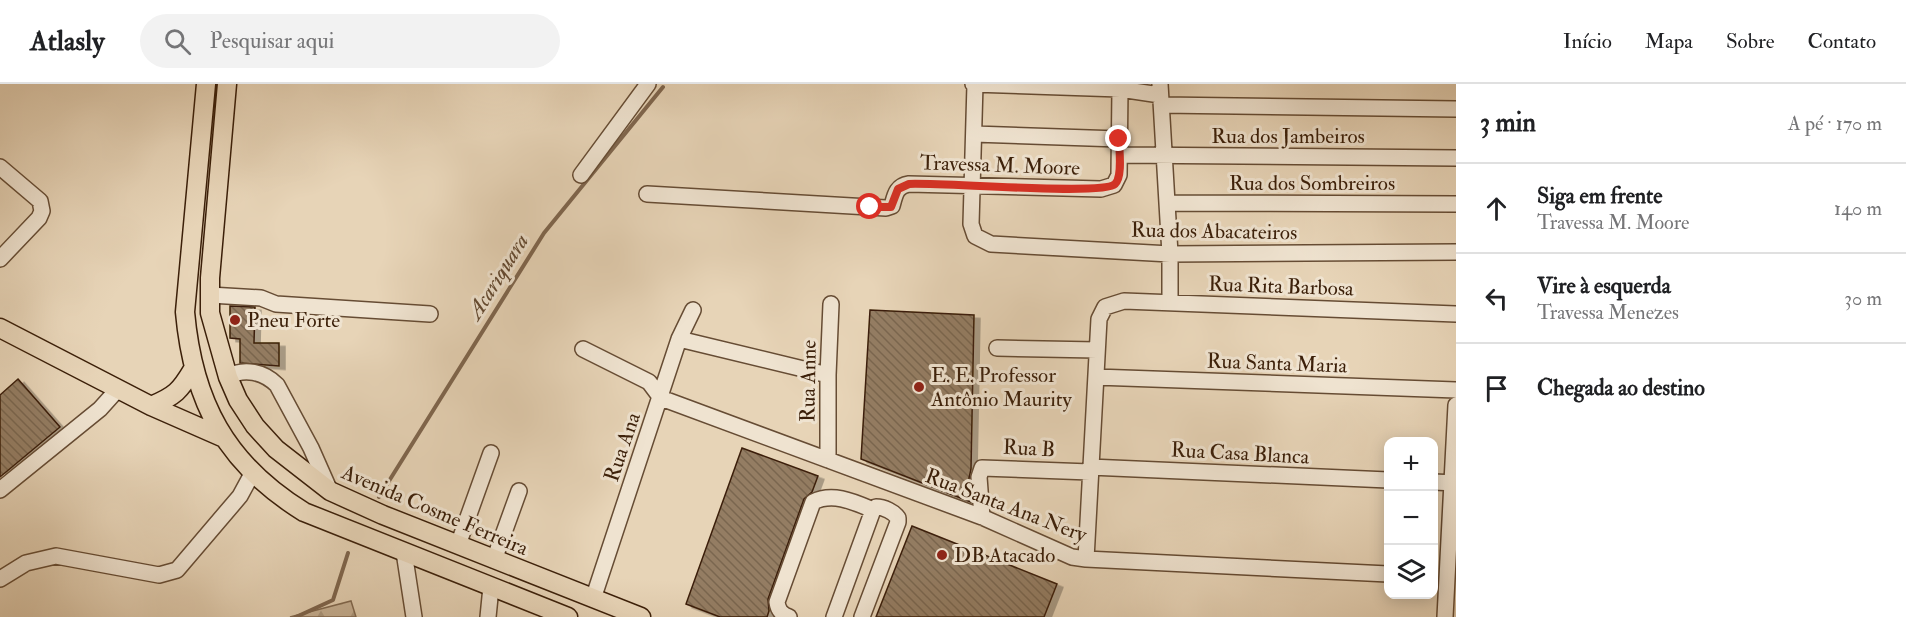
<!DOCTYPE html>
<html lang="pt">
<head>
<meta charset="utf-8">
<style>
  body { margin:0; font-family:"IM FELL Double Pica",serif; background:#f2f2f2; color:#202124 }
  .controls { position:absolute; right:18px; bottom:18px; display:grid; overflow:hidden; border-radius:12px; box-shadow:0 3px 15px #0003 }
  .controls button { width:54px; height:54px; display:grid; place-items:center; padding:0; border:0; border-bottom:2px solid #e0e0e0; background:#fff; color:#202124; font:30px sans-serif }
  .stop { position:absolute; width:18px; height:18px; margin:-14px; border:4px solid #d93025; border-radius:50%; background:#fff }
  .stop.end { background:#d93025; border-color:#fff; box-shadow:0 2px 6px #0008 }
  .list { margin:0; padding:0; list-style:none }
  h2 { display:flex; justify-content:space-between; align-items:center; height:78px; margin:0; padding:0 24px; font-size:26px }
  h2 small { font-size:20px; font-weight:400; color:#757577 }
  .list li { display:grid; grid-template-columns:39px 1fr auto; gap:18px; align-items:center; box-sizing:border-box; height:90px; padding:0 24px; border-top:2px solid #e0e0e0 }
  .list b { display:block; font-size:22px; white-space:nowrap }
  .list p { margin:0; font-size:20px; white-space:nowrap; color:#757577 }
  .list em { font-size:20px; font-style:normal; color:#757577 }
  .icon { flex:none; width:33px; height:33px; fill:none; stroke:currentColor; stroke-width:2; stroke-linecap:round; stroke-linejoin:round }
  .map { position:relative; flex:none; width:1456px; height:533px; overflow:hidden }
  header { display:flex; align-items:center; gap:36px; box-sizing:border-box; height:84px; padding:0 30px; background:#fff; border-bottom:2px solid #e0e0e0 }
  header strong { font-size:28px }
  nav { display:flex; gap:33px; margin-inline-start:auto; font-size:21px }
  .search { width:420px; height:54px; background:#f2f2f2; display:flex; align-items:center; gap:15px; box-sizing:border-box; padding:0 21px; border-radius:33px; color:#757577; font-size:22px }
  main { display:flex }
  aside { flex:1; background:#fff }
  .map>svg:first-child { display:block }
</style>
</head>
<body>
<header>
<strong>Atlasly</strong>
<div class="search"><svg class="icon" aria-label="search" viewBox="0 0 24 24"><circle cx="10" cy="10" r="6"/><path d="M15 15l6 6"/></svg>Pesquisar aqui</div>
<nav><a>Início</a><a>Mapa</a><a>Sobre</a><a>Contato</a></nav>
</header>
<main>
<div class="map">
<svg width="1456" height="533" viewBox="0 0 1456 533">
  <defs>
    <pattern id="forest-firs" width="22" height="20" patternUnits="userSpaceOnUse" patternTransform="scale(1.5)"><rect width="22" height="20" fill="#cab599"/><path d="M5 1l3.5 6h-7zM16 11l3.5 6h-7z" fill="#ae9b82"/></pattern>
    <pattern id="building-back-hatch" width="6" height="6" patternUnits="userSpaceOnUse" patternTransform="scale(1.5)"><rect width="6" height="6" fill="#947d63"/><path d="M-1 5l2 2M0 0l6 6M5-1l2 2" fill="none" stroke="#7a6650"/></pattern>
    <filter id="shadow"><feDropShadow dx="6" dy="3.5" stdDeviation="0" flood-color="#0004"/></filter>
  </defs>
  <rect width="100%" height="100%" fill="#e7d4b7"/>
  <filter id="stains"><feTurbulence type="fractalNoise" baseFrequency=".00333" numOctaves="4"/><feColorMatrix values="0 0 0 0 .2 0 0 0 0 .09 0 0 0 0 .02 0 0 0 .5 -.17"/></filter>
  <radialGradient id="worn" r=".72"><stop offset=".6" stop-color="#630" stop-opacity="0"/><stop offset="1" stop-color="#630" stop-opacity=".3"/></radialGradient>
  <!-- forest -->
  <path fill="url(#forest-firs)" stroke="#826a51" stroke-width="1.5" d="M351,517L356,533H290Z"/>
  <g fill="none" stroke-linecap="round" stroke-linejoin="round">
    <!-- stream -->
    <path stroke="#7f664e" stroke-width="4" d="M379,413L544,149L663,3
      M296,533L333,516L348,469"/>
  </g>
  <!-- building -->
  <path fill="url(#building-back-hatch)" stroke="#3b1f09" stroke-width="1.5" filter="url(#shadow)" d="M230,222L255,223L254,259H279V282L240,279V255L230,254Z
    M870,226L974,231L971,385L969,394L971,418L861,375Z
    M18,295L60,343L0,393V311Z
    M742,364L818,392L812,408L804,415L768,515L769,527L767,533H720L686,520Z
    M912,442L1057,500L1044,533H876Z"/>
  <g fill="none" stroke-linecap="round" stroke-linejoin="round">
    <!-- minor casing -->
    <g stroke="#664c34" stroke-width="18">
      <path id="minor" d="M973,0L1120,5L1160,11
        M975,0L971,140L975,152L991,160L1170,170L1456,168
        M1160,0L1170,170V218
        M1162,21L1456,25
        M974,50L1119,55
        M1120,71L1456,74
        M0,83L40,117L42,127L39,134L0,175
        M581,91L648,0
        M647,110L886,124L892,122C895,111 896,102 909,100L1101,105L1114,101L1119,91L1120,5
        M1167,119L1456,120
        M210,211L261,214L276,220L430,230
        M679,255L828,291
        M997,264L1097,266
        M583,265L649,298L661,314
        M228,293C244,283 264,288 277,301L311,364L330,407
        M1096,293L1456,306
        M661,314L982,433L1072,473L1086,475L1388,490
        M828,376V291L831,220
        M1090,383L1388,396
        M1434,398L1456,399
        M0,406L100,325L118,305
        M982,433L979,393L982,384L1090,388
        M458,461L491,369
        M404,468L414,533
        M1086,475L1099,235L1105,223L1124,217L1456,230
        M494,476L519,407
        M0,495L26,479L56,472L159,491L177,486L240,412L253,388
        M593,515L679,255L693,226
        M488,533L491,503
        M789,533C781,530 778,526 777,518L813,418C833,408 854,418 873,426
        M834,533L873,426L876,423C884,423 894,428 898,434V438L862,533
        M1445,533L1456,321"/>
    </g>
    <!-- major casing -->
    <g stroke="#3b1f09" stroke-width="21">
      <path id="major" d="M206,0L185,228C193,318 226,380 304,428L568,533
        M227,0L210,194V229L228,293L238,316L255,342L276,365L330,407L383,431L641,533
        M0,244L151,322L224,354
        M151,322C175,312 180,307 193,285"/>
    </g>
    <!-- minor -->
    <use href="#minor" stroke="#efe3d0" stroke-width="15"/>
    <!-- major -->
    <use href="#major" stroke="#e7d4b7" stroke-width="18"/>
  </g>
  <g fill="none" stroke-linecap="round" stroke-linejoin="round">
    <!-- route -->
    <path stroke="#d93025" stroke-width="8" d="M870,123H891L898,105L909,100C937,98 1104,112 1115,100C1123,93 1119,65 1119,55"/>
  </g>
  <!-- markers -->
  <g fill="#8f2418" stroke="#efe3d0" stroke-width="2">
    <circle cx="235" cy="236" r="6"/>
    <circle cx="919" cy="303" r="6"/>
    <circle cx="942" cy="471" r="6"/>
  </g>
  <g text-anchor="middle" stroke-width="6" stroke-linejoin="round" paint-order="stroke">
    <!-- street labels -->
    <g font-size="21" fill="#3b1f09" stroke="#efe3d0">
      <text x="1288" y="59">Rua dos Jambeiros</text>
      <text transform="translate(1000 81) rotate(2)" y="7">Travessa M. Moore</text>
      <text x="1312" y="106">Rua dos Sombreiros</text>
      <text transform="translate(1214 147) rotate(1)" y="7">Rua dos Abacateiros</text>
      <text transform="translate(1281 202) rotate(2)" y="7">Rua Rita Barbosa</text>
      <text transform="translate(1277 279) rotate(2)" y="7">Rua Santa Maria</text>
      <text transform="translate(808 297) rotate(-89)" y="7">Rua Anne</text>
      <text transform="translate(622 363) rotate(-71)" y="7">Rua Ana</text>
      <text transform="translate(1029 364) rotate(3)" y="7">Rua B</text>
      <text transform="translate(1240 369) rotate(3)" y="7">Rua Casa Blanca</text>
      <text transform="translate(1006 421) rotate(21)" y="7">Rua Santa Ana Nery</text>
      <text transform="translate(435 426) rotate(23)" y="7">Avenida Cosme Ferreira</text>
    </g>
    <!-- poi labels -->
    <g font-size="21" fill="#3b1f09" stroke="#efe3d0" text-anchor="start">
      <text x="247" y="243">Pneu Forte</text>
      <text x="931" y="298">E. E. Professor<tspan x="931" dy="24">Antônio Maurity</tspan></text>
      <text x="954" y="478">DB Atacado</text>
    </g>
    <!-- water labels -->
    <g font-size="22" font-style="italic" fill="#634931" stroke="#efe3d0">
      <text transform="translate(497 192) rotate(-58)" y="8">Acariquara</text>
    </g>
  </g>
  <rect width="100%" height="100%" filter="url(#stains)"/>
  <rect width="100%" height="100%" fill="url(#worn)"/>
</svg>
<div class="controls">
<button>+</button>
<button>−</button>
<button><svg class="icon" aria-label="layers" viewBox="0 0 24 24"><path d="M12 4l9 5-9 5-9-5zM3 14l9 5 9-5"/></svg></button>
</div>
<div class="stop" style="left:870px;top:123px"></div>
<div class="stop end" style="left:1119px;top:55px"></div>
</div>
<aside>
<h2>3 min<small>A pé · 170 m</small></h2>
<ul class="list">
<li><svg class="icon" aria-label="ahead" viewBox="0 0 24 24"><path d="M12 20V5M6 11l6-6 6 6"/></svg><div><b>Siga em frente</b><p>Travessa M. Moore</p></div><em>140 m</em></li>
<li><svg class="icon" aria-label="left" viewBox="0 0 24 24"><path d="M17 20v-9H6M10 6l-5 5 5 5"/></svg><div><b>Vire à esquerda</b><p>Travessa Menezes</p></div><em>30 m</em></li>
<li><svg class="icon" aria-label="arrive" viewBox="0 0 24 24"><path d="M6 21V4h12l-3 4 3 4H6"/></svg><div><b>Chegada ao destino</b></div></li>
</ul>
</aside>
</main>
</body>
</html>
